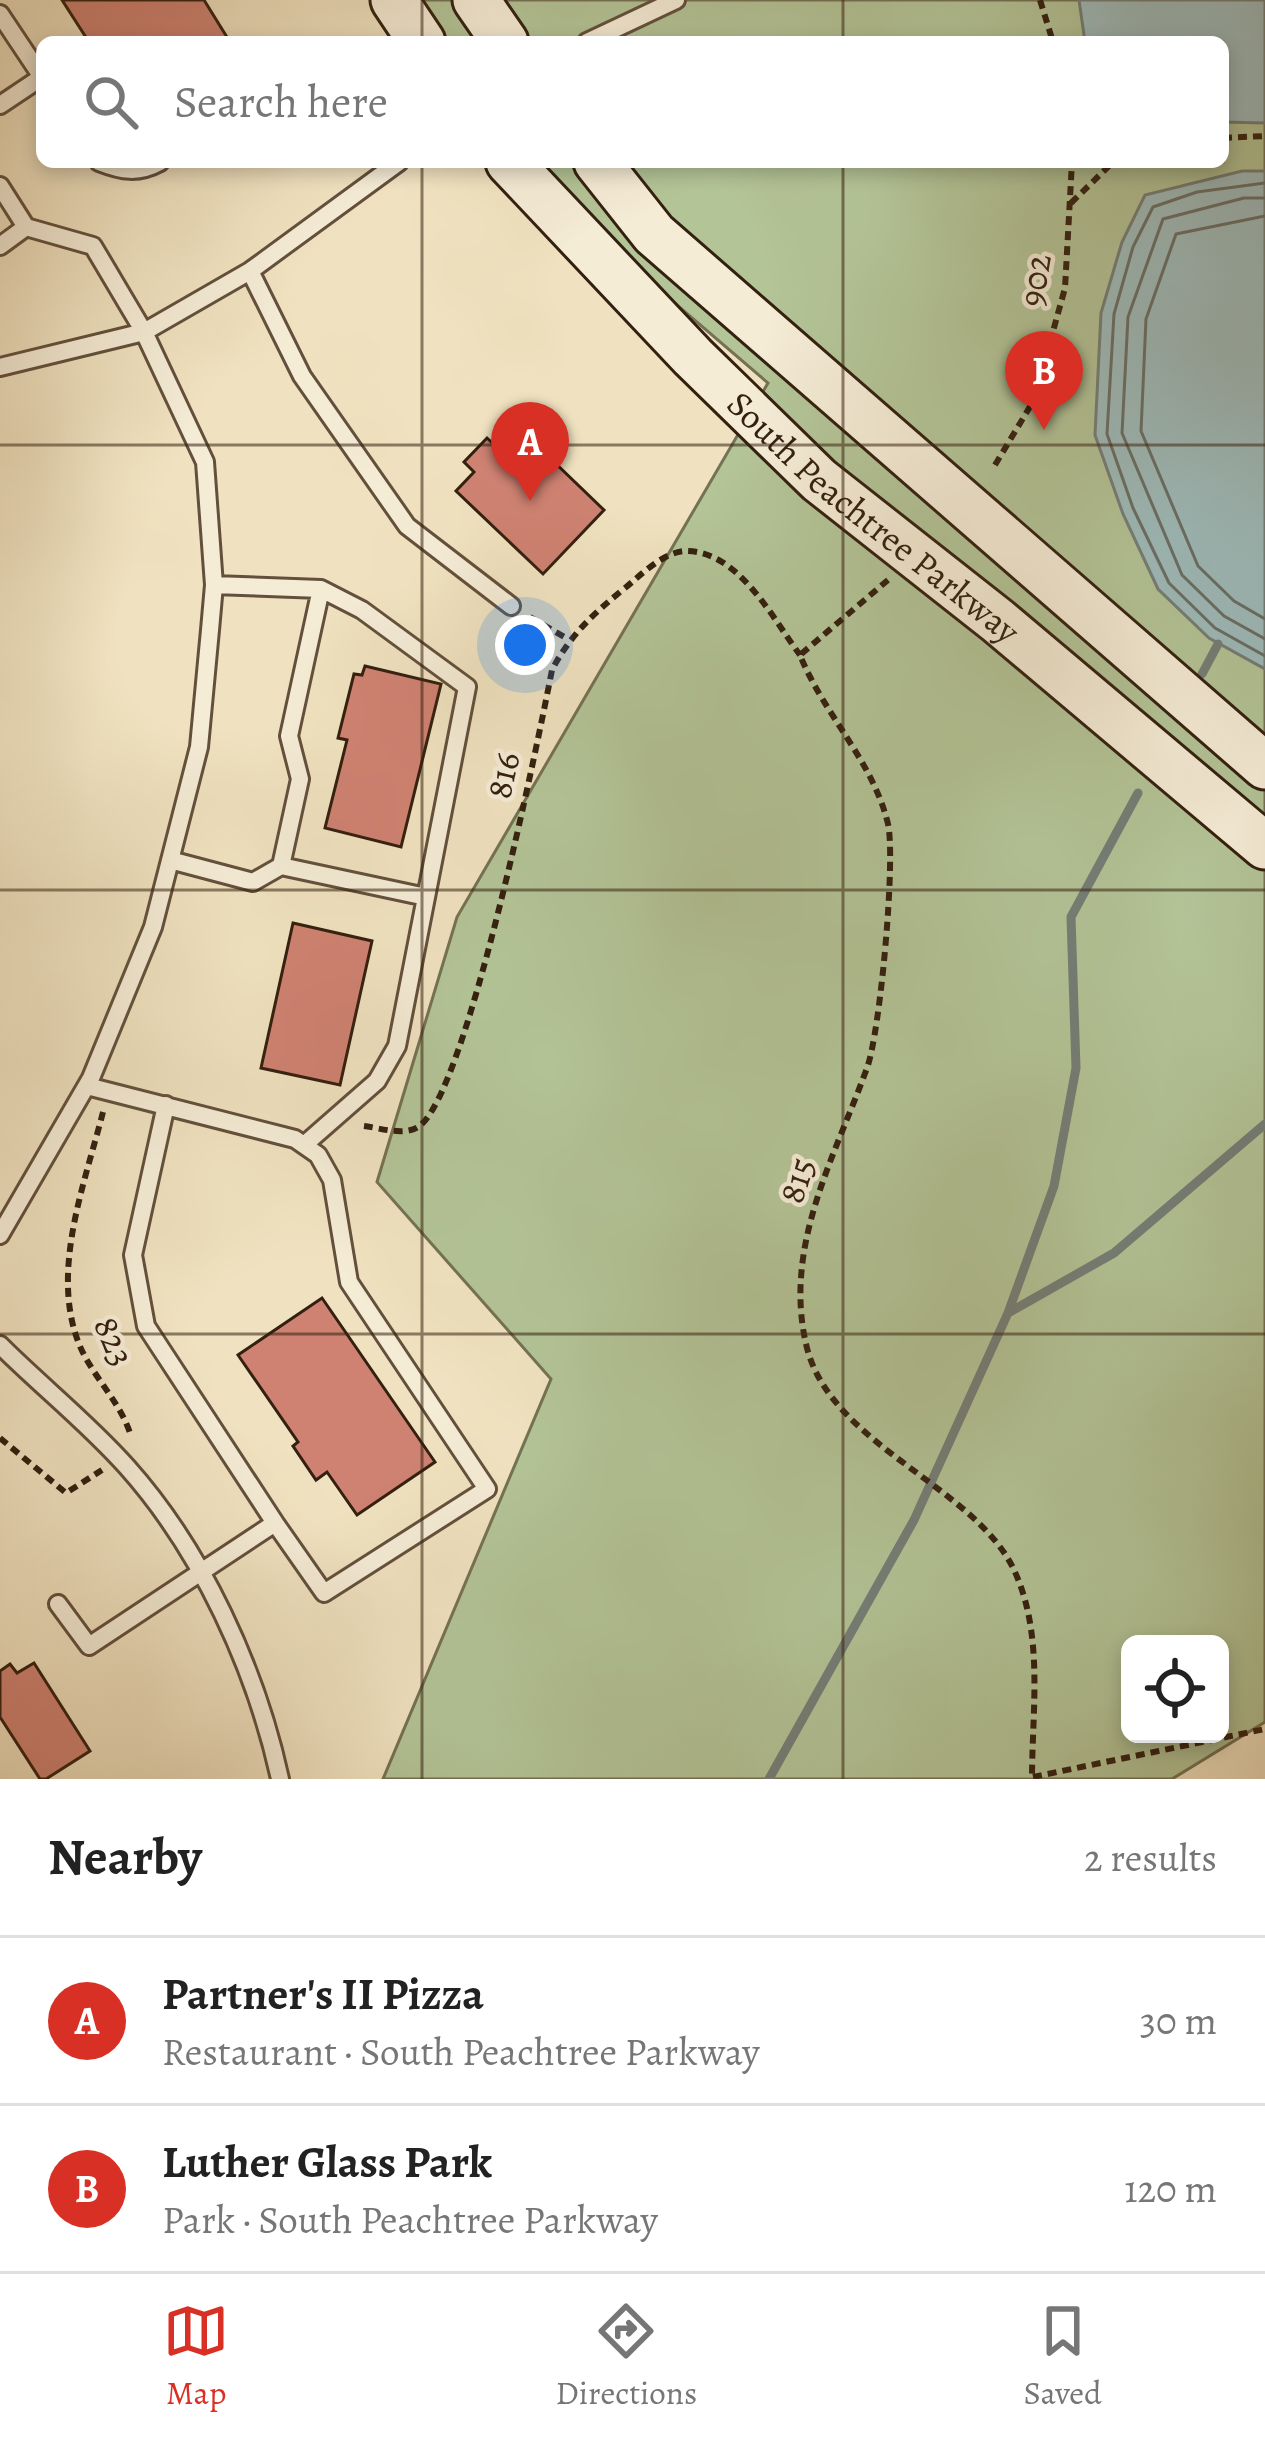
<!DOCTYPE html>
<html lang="en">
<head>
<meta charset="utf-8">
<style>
  body { margin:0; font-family:Alegreya,serif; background:#f2f2f2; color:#222 }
  .controls { position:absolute; right:36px; bottom:36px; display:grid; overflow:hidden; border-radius:18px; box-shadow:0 6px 18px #0003 }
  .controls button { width:108px; height:108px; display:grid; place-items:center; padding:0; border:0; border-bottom:3px solid #e0e0e0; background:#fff; color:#222; font:60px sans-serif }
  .you { position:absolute; left:525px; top:645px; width:42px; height:42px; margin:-30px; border:9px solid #fff; border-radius:50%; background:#1a73e8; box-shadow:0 0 0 18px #1a73e833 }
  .badge { display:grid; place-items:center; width:78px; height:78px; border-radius:50%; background:#d93025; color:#fff; font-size:39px; font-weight:700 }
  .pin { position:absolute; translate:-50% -99px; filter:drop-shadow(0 3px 6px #0008) }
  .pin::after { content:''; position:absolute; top:63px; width:42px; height:36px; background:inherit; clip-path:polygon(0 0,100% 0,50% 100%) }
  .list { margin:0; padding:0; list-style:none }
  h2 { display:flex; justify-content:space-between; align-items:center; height:156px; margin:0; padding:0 48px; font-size:51px }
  h2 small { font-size:39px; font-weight:400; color:#767676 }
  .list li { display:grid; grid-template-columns:78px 1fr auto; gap:36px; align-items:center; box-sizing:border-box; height:168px; padding:0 48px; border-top:3px solid #e0e0e0 }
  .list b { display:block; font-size:45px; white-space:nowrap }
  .list p { margin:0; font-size:39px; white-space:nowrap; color:#767676 }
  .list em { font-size:39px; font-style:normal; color:#767676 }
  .icon { flex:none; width:66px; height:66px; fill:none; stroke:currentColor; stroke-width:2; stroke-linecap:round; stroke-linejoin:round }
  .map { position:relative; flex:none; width:1265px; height:1779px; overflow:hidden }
  .search { position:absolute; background:#fff; box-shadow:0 6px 18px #0003; left:36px; right:36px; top:36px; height:132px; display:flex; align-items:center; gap:30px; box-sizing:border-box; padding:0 42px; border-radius:18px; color:#767676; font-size:45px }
  .sheet { height:492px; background:#fff }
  nav { display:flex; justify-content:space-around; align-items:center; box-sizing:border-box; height:168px; border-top:3px solid #e0e0e0; background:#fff; font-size:33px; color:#767676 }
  nav a { display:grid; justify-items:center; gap:6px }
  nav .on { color:#d93025 }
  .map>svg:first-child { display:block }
</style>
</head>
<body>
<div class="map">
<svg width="1265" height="1779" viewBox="0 0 1265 1779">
  <rect width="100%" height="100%" fill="#f0e2c0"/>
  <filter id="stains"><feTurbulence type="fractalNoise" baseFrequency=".00167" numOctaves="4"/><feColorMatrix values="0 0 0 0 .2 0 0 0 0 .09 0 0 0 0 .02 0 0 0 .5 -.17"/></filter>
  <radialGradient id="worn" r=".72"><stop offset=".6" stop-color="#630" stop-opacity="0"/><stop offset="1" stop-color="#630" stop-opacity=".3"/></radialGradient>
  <!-- green -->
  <path fill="#b3c497" stroke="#747254" stroke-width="3" fill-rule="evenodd" d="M395,0H1265V1722L1172,1779H383L551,1379L377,1182L457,917L768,383L657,288L529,162H1223V42H414ZM1130,1644H1220V1734H1130Z"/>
  <!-- water -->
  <path fill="#9ebcbc" stroke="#747e77" stroke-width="3" d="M1079,0H1265V123L1223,122V42H1085Z
    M1242,171H1265V669L1209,638L1158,589L1123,514L1095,435L1101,313L1122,242L1145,195Z"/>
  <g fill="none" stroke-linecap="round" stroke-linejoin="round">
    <!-- shore -->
    <path stroke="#696e66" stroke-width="3" d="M1265,183L1197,192L1153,207L1133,247L1114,314L1107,434L1133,508L1169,583L1215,628L1265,656
      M1265,198H1244L1163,219L1128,317L1122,433L1182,575L1224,616L1265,639
      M1265,216L1176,234L1146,319L1141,431L1198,566L1234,601L1265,619"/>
    <!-- stream -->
    <path stroke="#747e77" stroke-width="9" d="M1202,674L1218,644
      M1008,1313L1114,1253L1265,1124
      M769,1779L914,1520L1008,1313L1054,1186L1076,1068L1071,917L1138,793"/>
  </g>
  <!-- building -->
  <path fill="#cf8272" stroke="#342010" stroke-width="3" d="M62,0H204L230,42H89Z
    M524,433L604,510L543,574L456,491L474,472L464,462L487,438L504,454Z
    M365,666L441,684L401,847L325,828L347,740L338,738L354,674L362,675Z
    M293,923L372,941L340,1085L261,1068Z
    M322,1298L435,1462L357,1515L327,1472L316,1480L293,1446L298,1442L238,1355Z
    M34,1663L90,1751L46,1779H40L0,1717V1671L10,1664L17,1673Z"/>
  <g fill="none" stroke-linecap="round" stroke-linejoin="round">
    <!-- service casing -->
    <g stroke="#63503c" stroke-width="22">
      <path id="service" d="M0,14L42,77
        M587,42L676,0
        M0,105L42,77
        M99,162C122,171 138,174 160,162
        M0,186L26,227L93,246L144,332L205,462L214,585L210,630L199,747L153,927L91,1078L0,1235
        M0,246L26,227
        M250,271L302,376L407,526L511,606
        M0,367L144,332L250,271L399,162
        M170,860L253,882L281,866L300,779L289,736L321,589L214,585
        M281,866L426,897
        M166,1105L133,1255L146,1326L275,1523
        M304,1145L377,1081L397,1046L467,687L362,610L321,589
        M0,1345C41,1386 88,1423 127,1467C202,1551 256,1669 280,1779
        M58,1604L89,1646L275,1523L324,1593L487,1489L349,1282L332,1180L318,1155L295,1139L87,1086"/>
    </g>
    <!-- secondary casing -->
    <g stroke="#342010" stroke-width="51">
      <g id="secondary">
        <path d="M394,0L422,42"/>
        <path d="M476,0L505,42"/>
        <path id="s1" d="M509,162L693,357L819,480L998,621L1265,846"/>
        <path d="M597,162L654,234L1265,766"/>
      </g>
    </g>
    <!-- path -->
    <path stroke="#342010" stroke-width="6" stroke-dasharray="9 6" stroke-linecap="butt" d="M1040,0L1053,42
      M1223,138L1265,136
      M1071,203L1113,162
      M995,465L1034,400L1065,288L1072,162
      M888,580L800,655C824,715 873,761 888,824C896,860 880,1033 867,1068C834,1159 782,1248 807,1348C832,1446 977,1487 1015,1572C1044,1637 1032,1710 1032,1779
      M530,617L568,639
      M103,1112C85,1183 50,1271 79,1344C92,1376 119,1400 130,1433
      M364,1126C380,1128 403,1136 418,1127C466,1097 538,741 552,670C570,635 594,613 625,588C641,575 665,550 688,551C740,553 773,619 800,655
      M0,1438L66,1493L102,1470
      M1033,1777L1265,1729"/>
    <!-- service -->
    <use href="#service" stroke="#f5ecd6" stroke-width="16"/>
    <!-- secondary -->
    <use href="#secondary" stroke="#f5ecd6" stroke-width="45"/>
  </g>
  <!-- grid -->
  <path fill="none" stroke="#342010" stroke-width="3" stroke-opacity="0.55" d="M422,0V42M843,0V42M422,162V1779M843,162V1779M0,445H1265M0,890H1265M0,1334H1265"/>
  <g text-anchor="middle" stroke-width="9" stroke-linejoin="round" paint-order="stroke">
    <!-- street labels -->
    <g font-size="36" fill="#342010" stroke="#f5ecd6">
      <text transform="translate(1034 280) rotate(-81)" y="13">902</text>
      <text dy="13" stroke="none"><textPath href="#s1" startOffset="510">South Peachtree Parkway</textPath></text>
      <text transform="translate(502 775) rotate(-77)" y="13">816</text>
      <text transform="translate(796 1180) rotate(-72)" y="13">815</text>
      <text transform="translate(115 1341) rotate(67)" y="13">823</text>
    </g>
  </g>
  <rect width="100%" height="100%" filter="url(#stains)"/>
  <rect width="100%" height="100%" fill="url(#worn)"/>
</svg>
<div class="controls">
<button><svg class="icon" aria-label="locate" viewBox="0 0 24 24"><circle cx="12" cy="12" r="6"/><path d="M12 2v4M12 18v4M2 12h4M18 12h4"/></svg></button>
</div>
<div class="you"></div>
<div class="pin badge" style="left:530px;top:501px">A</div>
<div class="pin badge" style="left:1044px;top:430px">B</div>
<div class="search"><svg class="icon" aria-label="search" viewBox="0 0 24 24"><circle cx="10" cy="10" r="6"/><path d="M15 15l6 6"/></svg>Search here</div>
</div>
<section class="sheet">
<h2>Nearby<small>2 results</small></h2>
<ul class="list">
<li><span class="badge">A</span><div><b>Partner's II Pizza</b><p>Restaurant · South Peachtree Parkway</p></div><em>30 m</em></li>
<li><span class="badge">B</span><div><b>Luther Glass Park</b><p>Park · South Peachtree Parkway</p></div><em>120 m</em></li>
</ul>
</section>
<nav>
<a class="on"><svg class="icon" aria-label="map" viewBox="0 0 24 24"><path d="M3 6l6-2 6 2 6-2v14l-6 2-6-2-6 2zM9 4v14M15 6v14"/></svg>Map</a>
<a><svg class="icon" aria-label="directions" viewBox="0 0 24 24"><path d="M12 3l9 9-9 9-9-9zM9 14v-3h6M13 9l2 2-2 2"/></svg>Directions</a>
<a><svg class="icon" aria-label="saved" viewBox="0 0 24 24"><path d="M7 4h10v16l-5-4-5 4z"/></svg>Saved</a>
</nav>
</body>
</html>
